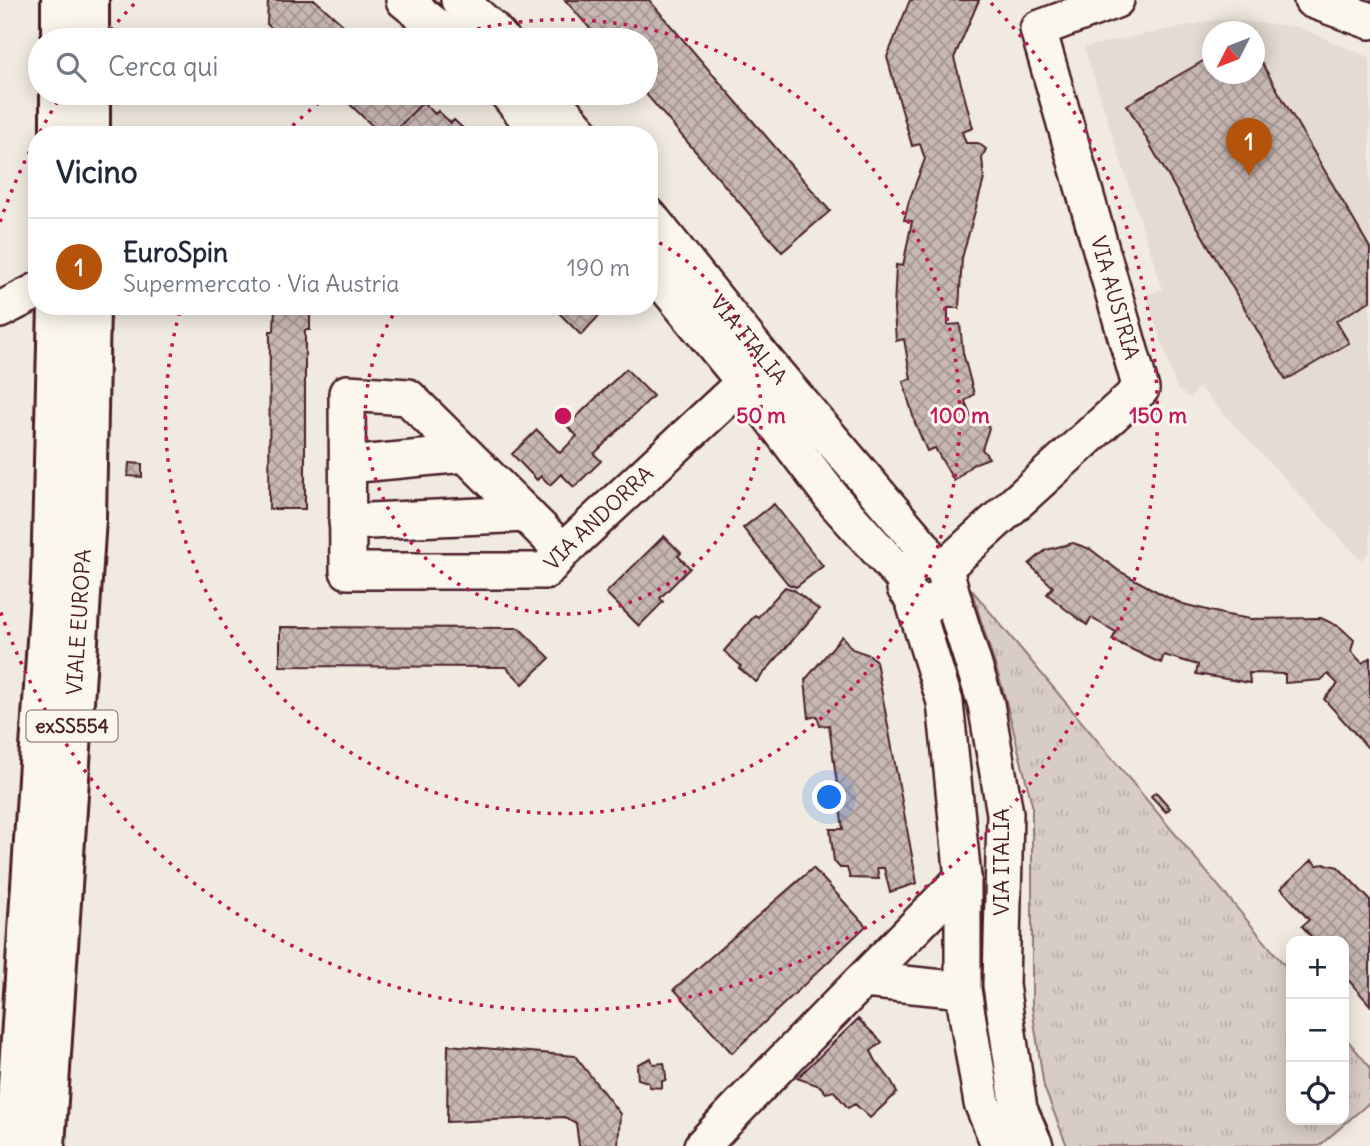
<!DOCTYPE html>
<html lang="it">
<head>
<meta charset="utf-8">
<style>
  body { margin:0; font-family:Delius,sans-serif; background:#f2f2f3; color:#1f2937 }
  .controls { position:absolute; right:21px; bottom:21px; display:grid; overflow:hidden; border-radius:14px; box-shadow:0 4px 18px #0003 }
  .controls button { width:63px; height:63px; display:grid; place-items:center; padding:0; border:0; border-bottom:2px solid #e0e1e3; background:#fff; color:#1f2937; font:35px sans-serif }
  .compass { position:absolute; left:1202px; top:21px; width:63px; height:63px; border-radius:50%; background:#fff; box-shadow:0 4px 18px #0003; rotate:228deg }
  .you { position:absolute; left:830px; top:798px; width:24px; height:24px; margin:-18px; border:5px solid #fff; border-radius:50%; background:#1a73e8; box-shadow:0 0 0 10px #1a73e833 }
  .badge { display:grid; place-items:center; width:46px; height:46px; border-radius:50%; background:#b45309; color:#fff; font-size:23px; font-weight:700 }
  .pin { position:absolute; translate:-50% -58px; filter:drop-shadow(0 2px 4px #0008) }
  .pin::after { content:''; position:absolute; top:37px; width:24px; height:21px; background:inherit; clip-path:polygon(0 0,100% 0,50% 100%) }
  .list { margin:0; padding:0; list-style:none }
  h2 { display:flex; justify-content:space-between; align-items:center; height:91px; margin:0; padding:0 28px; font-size:30px }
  h2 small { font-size:23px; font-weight:400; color:#747a83 }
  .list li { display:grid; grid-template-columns:46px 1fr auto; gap:21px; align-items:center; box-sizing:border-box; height:98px; padding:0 28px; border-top:2px solid #e0e1e3 }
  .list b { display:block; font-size:26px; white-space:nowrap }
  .list p { margin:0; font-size:23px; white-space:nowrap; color:#747a83 }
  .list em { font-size:23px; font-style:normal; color:#747a83 }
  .icon { flex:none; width:38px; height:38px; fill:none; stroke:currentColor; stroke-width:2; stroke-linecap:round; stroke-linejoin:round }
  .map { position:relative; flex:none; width:1370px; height:1146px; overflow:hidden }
  .search { position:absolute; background:#fff; box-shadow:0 4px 18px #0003; left:28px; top:28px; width:630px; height:77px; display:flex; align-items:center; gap:18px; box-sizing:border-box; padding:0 24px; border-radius:38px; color:#747a83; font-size:26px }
  .panel { position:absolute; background:#fff; box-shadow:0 4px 18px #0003; left:28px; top:126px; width:630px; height:189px; border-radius:28px }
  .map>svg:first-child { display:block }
</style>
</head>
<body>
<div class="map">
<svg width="1370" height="1146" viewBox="0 0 1370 1146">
  <defs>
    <pattern id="park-tufts" width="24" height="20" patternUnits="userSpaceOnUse" patternTransform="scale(1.75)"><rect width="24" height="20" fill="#d8ccc6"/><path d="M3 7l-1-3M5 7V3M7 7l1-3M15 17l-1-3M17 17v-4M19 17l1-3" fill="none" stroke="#bbafaa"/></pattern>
    <pattern id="building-cross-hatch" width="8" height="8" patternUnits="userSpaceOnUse" patternTransform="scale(1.75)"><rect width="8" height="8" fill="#c8b8b3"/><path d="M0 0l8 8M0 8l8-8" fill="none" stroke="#a49592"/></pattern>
  </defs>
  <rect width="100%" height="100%" fill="#f0eae0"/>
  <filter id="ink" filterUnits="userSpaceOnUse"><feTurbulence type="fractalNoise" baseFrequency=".0143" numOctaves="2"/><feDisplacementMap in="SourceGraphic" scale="14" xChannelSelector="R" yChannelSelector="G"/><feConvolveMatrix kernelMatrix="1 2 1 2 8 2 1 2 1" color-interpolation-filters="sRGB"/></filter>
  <g filter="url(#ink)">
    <!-- built -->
    <path fill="#e4dbd2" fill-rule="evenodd" d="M1220,19L1298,27L1370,58V551L1361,560L1199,387L1190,398L1177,389L1146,294L1163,290L1084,47ZM1212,32H1254V74H1212Z"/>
    <!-- park -->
    <path fill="url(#park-tufts)" stroke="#917678" stroke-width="2" d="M971,589L1291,973V1120H1344V1036L1370,1067V1102L1319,1146H1067L1044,1087L1032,1008V804L1004,693Z"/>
    <!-- building -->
    <path fill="url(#building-cross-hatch)" stroke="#4a1f2b" stroke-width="2" d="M268,0H315L359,39L365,32L373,40H284L267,24Z
      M565,0H649L830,211L782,252L645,93L646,40H600Z
      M910,0H979L954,58L973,128L962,132L966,143H978L986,149L982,158L984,179L962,258L959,308H948V325L960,324L963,353L974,394L965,401L971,417L982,413L989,428L982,449L989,458L973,464L954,481L935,448L927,451L915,423L903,381L911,379L904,339L896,341L894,310L896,265L903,266L912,221L904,220L909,201L925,159L920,144L912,146L887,57Z
      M1254,50L1370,248V301L1336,321L1349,343L1286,380L1127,105L1212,56V74H1254Z
      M338,93H428L430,95L391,135H382Z
      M423,102L435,114L438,111L451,123L454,120L467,132L464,135H391Z
      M275,306H310V330H305V509H269L270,331H274Z
      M552,306H608L581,335Z
      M626,369L653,396L594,454L601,461L574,487L561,474L550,485L541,476L537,480L512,454L537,430L560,453L577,436L567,426Z
      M129,463L142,464V477L128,476Z
      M774,504L823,566L796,587L788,584L743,528Z
      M664,536L681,553L678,556L690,568L660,598L663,602L639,626L606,593Z
      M1073,543L1090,549L1119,571L1167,597L1183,604L1227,615L1251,619L1321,618L1340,627L1354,640L1351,651L1362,663L1370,658V737L1368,748L1324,699L1338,684L1328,674L1321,680L1285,683V674L1249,673L1250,683L1196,674L1198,665L1164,655L1161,663L1156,661L1112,640L1116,632L1091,618L1087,625L1064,608L1047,594L1053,587L1029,564L1046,550Z
      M785,587L794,590L819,610L756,682L739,668L741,666L724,651L755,615L758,617Z
      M280,627L519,628L550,658L523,684L506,667L280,666Z
      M842,636L852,649L870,655L876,661L917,883L890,892L884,868H877L879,879L850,878L847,868H840L834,861L830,829H843L829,725L820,726L817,716L809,718L805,680Z
      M1156,792L1170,808L1166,812L1151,796Z
      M1312,860L1317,865L1326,864L1338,867L1370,900V1005L1344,975V941H1315L1302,926L1309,920L1281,888Z
      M813,868L866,926L732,1053L674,989Z
      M858,1019L882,1042L871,1051L876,1061L892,1082L897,1093L870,1118L855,1104L848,1108L834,1091L826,1093L820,1086L797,1078Z
      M448,1045L575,1056L620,1114L618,1146H579L576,1123L564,1117L447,1122Z
      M651,1058L653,1064L664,1063L666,1076V1080L662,1081V1088L650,1087L648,1082L638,1079L637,1068L638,1064Z"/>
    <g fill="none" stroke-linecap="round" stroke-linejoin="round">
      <!-- minor casing -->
      <g stroke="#4a1f2b" stroke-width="40">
        <g id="minor">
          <path d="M404,0L453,40"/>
          <path d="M459,0L491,28L502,40"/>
          <path d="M1312,0L1370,21"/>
          <path d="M507,93L541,135"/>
          <path d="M547,93L583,135"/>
          <path id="s1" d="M649,216L766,362L923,547L930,561"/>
          <path d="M649,266L744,382L836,503L905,580"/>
          <path d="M0,310L37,291"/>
          <path d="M348,465L465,454"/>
          <path d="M347,522L526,514"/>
          <path id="s2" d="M563,551L408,397L347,393L348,571H545L563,551L766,362"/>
          <path d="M942,568L953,560L1141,389L1038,29L1116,0"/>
          <path d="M948,581L945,594L940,599L927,604L919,603L913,599L905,588V580L910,567L923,561L937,563L946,573L956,609L986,704L1005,813L1001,985L1019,1109L1035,1146"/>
          <path d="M913,599L945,702L963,878V990L982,1103L1000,1146"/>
          <path d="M864,980L963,990"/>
          <path d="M702,1146C787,1055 876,968 963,878"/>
        </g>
      </g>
      <!-- major casing -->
      <g stroke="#4a1f2b" stroke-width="44">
        <g id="major">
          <path d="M89,0V40"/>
          <path d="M61,40V0"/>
          <path d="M90,93V135"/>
          <path d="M60,135V93"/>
          <path d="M14,1146L51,580L58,306"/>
          <path id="s3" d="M45,1146L86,518L90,306"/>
        </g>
      </g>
      <!-- minor -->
      <use href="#minor" stroke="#fbf7ec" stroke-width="35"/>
      <!-- major -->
      <use href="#major" stroke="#fbf7ec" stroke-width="38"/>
    </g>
  </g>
  <!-- distance rings -->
  <g fill="none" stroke="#c2185b" stroke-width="3.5" stroke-dasharray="3.5 7">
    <path d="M650 238A198 198 0 1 1 398 307"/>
    <path d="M285 133A397 397 0 0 1 332 93M437 40A397 397 0 1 1 181 307"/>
    <path d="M0 222A595 595 0 0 1 35 141M40 132A595 595 0 0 1 61 96M104 38A595 595 0 0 1 135 3M991 3A595 595 0 1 1 0 610"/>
  </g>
  <g text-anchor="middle" stroke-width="6" stroke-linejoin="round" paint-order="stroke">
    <!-- shield labels -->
    <rect fill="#fbf7ec" stroke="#7f6065" stroke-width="2" x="26.5" y="710.5" width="91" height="31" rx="5"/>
    <g font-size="19" font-weight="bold" fill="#4a1f2b">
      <text x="72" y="733">exSS554</text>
    </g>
    <!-- street labels -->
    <g font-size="21" fill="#4a1f2b" stroke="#fbf7ec">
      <text transform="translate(1115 298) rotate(74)" y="7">VIA AUSTRIA</text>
      <text dy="7" stroke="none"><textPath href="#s1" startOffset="159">VIA ITALIA</textPath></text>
      <text dy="7" stroke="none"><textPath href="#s2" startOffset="730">VIA ANDORRA</textPath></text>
      <text dy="7" stroke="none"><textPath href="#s3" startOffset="525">VIALE EUROPA</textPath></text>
      <text transform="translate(1002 862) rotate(-90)" y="7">VIA ITALIA</text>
    </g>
  </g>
  <circle cx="563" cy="416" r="10" fill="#c2185b" stroke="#fbf7ec" stroke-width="3.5"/>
  <g font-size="21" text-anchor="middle" font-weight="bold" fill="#c2185b" stroke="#fbf7ec" stroke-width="6" stroke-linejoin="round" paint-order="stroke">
    <text x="761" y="423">50 m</text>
    <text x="960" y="423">100 m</text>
    <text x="1158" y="423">150 m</text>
  </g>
</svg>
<div class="controls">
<button>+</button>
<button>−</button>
<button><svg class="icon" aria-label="locate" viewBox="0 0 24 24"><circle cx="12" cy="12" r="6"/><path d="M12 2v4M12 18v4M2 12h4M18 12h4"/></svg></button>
</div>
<svg class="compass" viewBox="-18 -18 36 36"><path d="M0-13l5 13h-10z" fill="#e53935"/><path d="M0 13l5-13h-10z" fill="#747a83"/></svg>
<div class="you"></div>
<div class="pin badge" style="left:1249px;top:176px">1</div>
<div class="search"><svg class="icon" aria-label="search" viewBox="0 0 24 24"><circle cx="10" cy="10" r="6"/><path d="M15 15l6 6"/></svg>Cerca qui</div>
<section class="panel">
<h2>Vicino<small></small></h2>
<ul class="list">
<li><span class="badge">1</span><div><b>EuroSpin</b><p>Supermercato · Via Austria</p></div><em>190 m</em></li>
</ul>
</section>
</div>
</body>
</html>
